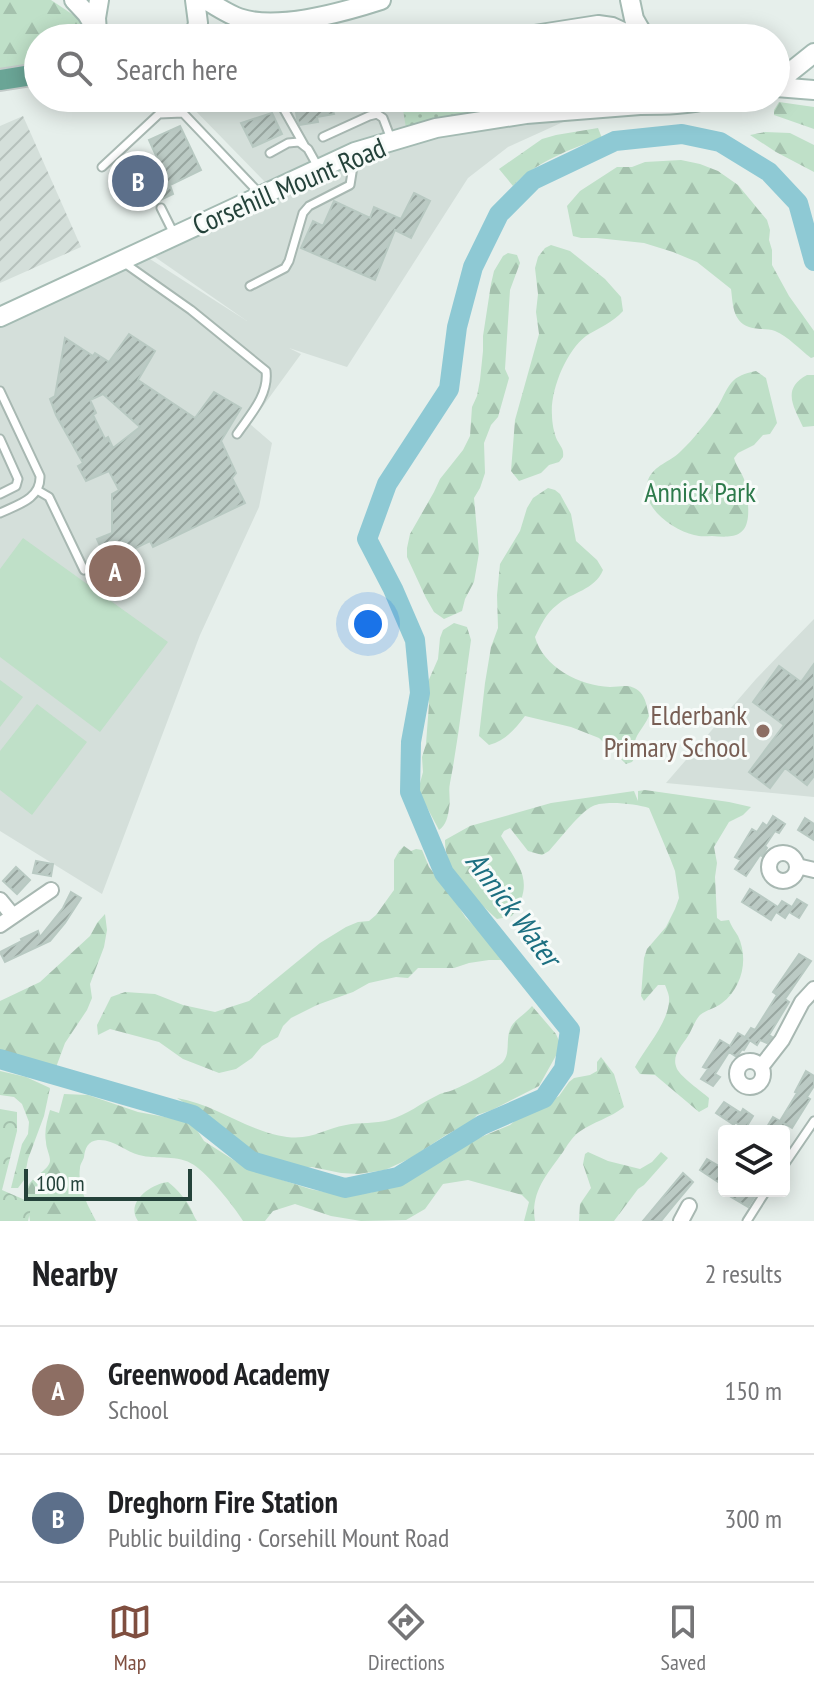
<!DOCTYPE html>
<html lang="en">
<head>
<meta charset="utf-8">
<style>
  body { margin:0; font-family:"PT Sans Narrow",sans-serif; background:#f2f2f2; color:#202124 }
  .controls { position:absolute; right:24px; bottom:24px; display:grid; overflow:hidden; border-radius:8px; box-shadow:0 4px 20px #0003 }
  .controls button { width:72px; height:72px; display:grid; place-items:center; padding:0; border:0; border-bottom:2px solid #e0e0e0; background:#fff; color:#202124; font:40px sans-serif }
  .scale { position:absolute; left:24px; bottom:20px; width:168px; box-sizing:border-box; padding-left:8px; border:4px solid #24423a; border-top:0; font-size:22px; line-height:28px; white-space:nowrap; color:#24423a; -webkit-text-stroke:6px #f7fbf9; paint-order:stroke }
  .you { position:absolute; left:368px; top:624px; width:28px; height:28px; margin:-20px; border:6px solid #fff; border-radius:50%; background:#1a73e8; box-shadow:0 0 0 12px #1a73e833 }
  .badge { display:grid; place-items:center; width:52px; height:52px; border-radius:50%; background:#7f4e3f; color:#fff; font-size:26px; font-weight:700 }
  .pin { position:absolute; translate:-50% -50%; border:4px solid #fff; box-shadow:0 2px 8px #0006 }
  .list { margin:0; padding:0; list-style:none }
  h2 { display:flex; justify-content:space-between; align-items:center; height:104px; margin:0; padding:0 32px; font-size:34px }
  h2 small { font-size:26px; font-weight:400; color:#757577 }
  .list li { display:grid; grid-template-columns:52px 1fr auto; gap:24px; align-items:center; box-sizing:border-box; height:128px; padding:0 32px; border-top:2px solid #e0e0e0 }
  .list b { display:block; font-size:30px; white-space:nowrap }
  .list p { margin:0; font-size:26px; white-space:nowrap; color:#757577 }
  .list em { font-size:26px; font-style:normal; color:#757577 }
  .icon { flex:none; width:44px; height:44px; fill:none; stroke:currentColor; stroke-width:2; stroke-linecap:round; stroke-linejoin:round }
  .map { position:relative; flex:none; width:814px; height:1221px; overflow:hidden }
  .search { position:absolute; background:#fff; box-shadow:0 4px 20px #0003; left:24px; right:24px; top:24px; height:88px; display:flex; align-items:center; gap:20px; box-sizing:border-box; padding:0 28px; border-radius:44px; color:#757577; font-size:30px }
  .sheet { height:360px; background:#fff }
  nav { display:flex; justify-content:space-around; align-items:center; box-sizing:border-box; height:112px; border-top:2px solid #e0e0e0; background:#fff; font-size:22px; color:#757577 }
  nav a { display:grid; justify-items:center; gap:4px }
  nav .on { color:#7f4e3f }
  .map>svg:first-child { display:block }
</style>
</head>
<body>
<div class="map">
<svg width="814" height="1221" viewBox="0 0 814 1221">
  <defs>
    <pattern id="industrial-furrows" width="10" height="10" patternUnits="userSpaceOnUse" patternTransform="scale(2)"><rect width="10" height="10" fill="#d4dfda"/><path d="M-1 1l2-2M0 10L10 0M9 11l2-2" fill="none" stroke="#b6c1bc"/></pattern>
    <pattern id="grass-dots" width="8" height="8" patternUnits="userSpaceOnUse" patternTransform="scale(2)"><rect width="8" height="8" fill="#bfe0c8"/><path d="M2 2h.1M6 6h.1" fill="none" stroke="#a4c1ad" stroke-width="1.8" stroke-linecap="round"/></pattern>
    <pattern id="forest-firs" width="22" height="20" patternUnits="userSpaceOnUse" patternTransform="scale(2)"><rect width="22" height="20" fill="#bfe0c8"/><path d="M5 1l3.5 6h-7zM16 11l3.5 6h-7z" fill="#a4c1ad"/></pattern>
    <pattern id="park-crowns" width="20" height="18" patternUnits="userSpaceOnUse" patternTransform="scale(2)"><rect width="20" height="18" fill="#bfe0c8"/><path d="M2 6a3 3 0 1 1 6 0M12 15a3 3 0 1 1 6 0" fill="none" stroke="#a4c1ad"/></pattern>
    <pattern id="building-hatch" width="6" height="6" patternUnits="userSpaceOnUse" patternTransform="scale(2)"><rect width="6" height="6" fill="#bbcac4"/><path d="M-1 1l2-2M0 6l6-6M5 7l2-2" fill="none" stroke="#98a6a0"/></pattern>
  </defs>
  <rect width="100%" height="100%" fill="#e6efeb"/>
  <!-- built -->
  <path fill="#d4dfda" d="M207,98H616L508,147L468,178L347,367L289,348L301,354L250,424L272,443L259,507L200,635L102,894L0,831V317L139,252L247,321L155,257L271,201L264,181L186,101Z
    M814,619V797L666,783L756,679Z"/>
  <!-- industrial -->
  <path fill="url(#industrial-furrows)" d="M23,116L81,247L0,283V126Z"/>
  <!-- grass -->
  <path fill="url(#grass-dots)" d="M401,98H485L488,101L499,98H517L514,109L449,117L406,128Z"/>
  <!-- forest -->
  <path fill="url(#forest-firs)" d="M0,0H51L78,18L88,38H38V64L0,71Z
    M779,102L814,107V129L774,115V110Z
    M598,128L602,138C574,147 532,164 513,186L499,169L542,139L556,135Z
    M765,132L790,133L814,145V172L776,152L750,135Z
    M681,160L700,164L718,171L738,185L767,220L770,230L769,240L772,250V265L789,296L814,331V357L811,358C799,349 789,337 775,331C767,328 757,330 749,327C732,321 733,303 731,289L697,262L673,252L644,243L597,238H581L573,236L567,206L580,191L617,167H632L645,162Z
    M551,245L570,251L605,279L621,297L623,311C613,322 599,328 586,336C566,351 550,391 552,415C552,423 554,433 557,440C561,447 564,449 563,457L559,462L549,465L541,473L519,481L511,471L515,420L539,334L536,312L538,294L535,268L538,257L545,248Z
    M508,253L517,255L520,263L510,290L505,369L509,378L498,417L491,425L484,443L485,473L480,488L474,498L479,553L474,582L465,599L462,611L444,619L434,612L426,598L407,557V548L410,534L434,492L440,479L463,450L470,436L472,407L477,396L480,380L483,351V336L491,284L494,271L503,256Z
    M756,371L766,378L777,423L770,434L763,435L754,445L738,453L734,458C736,466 741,471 744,479C747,488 750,513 747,522C743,539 726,537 712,536C706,536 701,537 694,535C673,530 638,506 648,480C654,465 670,462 680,452C687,445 694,438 700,430C707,422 713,414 718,406C723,398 727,386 734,380C739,375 750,372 756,371Z
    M807,375H814V426L803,427C794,407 781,389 807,375Z
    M548,488L555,490L560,494L571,514L576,541L597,560L603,570C595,590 572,592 557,605C546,613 541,625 535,637C543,667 580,686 610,687C622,687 630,683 640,692C646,698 647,708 649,716C642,732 630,737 636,756L632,762L626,764L599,738L571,727L525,716C515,729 506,740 489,745L479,736L485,683L491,647L498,628L497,595L500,564L520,531L527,508L533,498Z
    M454,623L467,627L471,640C464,688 459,736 450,783C448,792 451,800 449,808C448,817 446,825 439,830L421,796L419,787L423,772L422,757L426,744L429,704L427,684L438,659L440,638L443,630Z
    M645,790L729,802L751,807L743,815L729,822L714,847L717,863L715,877L717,918L721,921L729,920C731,926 735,931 738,936C749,959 742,988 722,1003C716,1008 706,1010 700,1015C695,1020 692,1030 688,1036C681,1047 671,1056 677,1069C682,1078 701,1091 709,1098L708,1107L699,1112L655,1075L640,1074L635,1067C645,1048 671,1020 669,997C669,995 666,987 665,985H658L644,1001L641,996L644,958L647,949L666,927L675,909L679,898L675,871L670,858L649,808C637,804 605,800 593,806C581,811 559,840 549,851L542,855L528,851L510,828L504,831L501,836C519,866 536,882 512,916L497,919C475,899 444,872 445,840L470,826L551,803L634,791L638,801V791Z
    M404,846L411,851L416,849L422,850L429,867L451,895L466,918L480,931L487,941L496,949L504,960H489L469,963L454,968H418L408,978L396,977L369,983L353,992L317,1005L291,1018L283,1026L278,1037L262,1046L252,1058L236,1069L219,1073L183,1059L159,1042L110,1029L98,1035L97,1025L111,997L125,992L155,994L183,1005L215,1012L249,1001L320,943L346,927L358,922L369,921L376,915L394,890V860L399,851Z
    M105,914L107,930L104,947L90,984L92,998L87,1010L65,1043L55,1070L0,1052V1001L40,982L90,936L97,923Z
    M532,1006L556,1034L559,1041L558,1052L539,1086L492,1110L477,1115L471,1122L446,1135L411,1158L385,1170L358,1174L341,1173L312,1167L295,1170L243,1147L211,1127L194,1109L177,1098C215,1104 248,1132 287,1137C313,1140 323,1129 346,1125C360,1122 375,1124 389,1120C407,1115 421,1103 438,1095C443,1092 450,1092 455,1089C463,1086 499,1067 503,1062C511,1053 505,1039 511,1027C516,1018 526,1014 532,1006Z
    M601,1057L614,1074L624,1107C610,1118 593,1122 579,1132C572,1137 567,1146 563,1152C547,1174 530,1193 535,1221H524L529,1202L522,1195L468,1180L443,1184L425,1209L406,1220L361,1221L331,1216L295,1204L273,1211L265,1221H243C234,1206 208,1174 194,1165C178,1154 157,1160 139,1155C126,1152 114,1139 98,1140C88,1141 85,1148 84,1157C83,1161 80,1164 80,1168C77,1186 88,1206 96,1221H30C29,1211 25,1201 27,1190C29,1177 49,1171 50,1161C50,1155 46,1148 46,1142C44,1131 47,1121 50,1110L59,1113L64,1094L88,1095L138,1112L187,1121L195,1127L204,1141L246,1168L310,1189L334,1194L370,1193L405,1180L430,1165L443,1161L474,1140L510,1125L523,1114L534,1111L559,1096L569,1082L574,1078L590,1075L597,1071V1062Z
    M0,1071L26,1077L50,1088L44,1116L28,1159L24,1180L18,1188H11L22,1144L28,1134L29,1122L22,1104L14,1097L0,1095Z
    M588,1152L608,1161L640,1169L652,1162L661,1152L668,1158L644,1185L638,1189L614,1221H579L580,1204L591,1188L583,1164L585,1154Z
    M168,1182C177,1189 186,1199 191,1209C193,1213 194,1217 197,1221H138C125,1203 150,1184 168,1182Z"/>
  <!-- park -->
  <path fill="url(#park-crowns)" d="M0,1109L17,1112V1131L2,1190L32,1203L28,1221H0Z"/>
  <!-- pitch -->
  <path fill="#bfe0c8" d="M23,538L168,642L100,732L0,657V569Z
    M0,680L23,697L0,727Z
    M37,704L87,742L32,815L0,790V751Z"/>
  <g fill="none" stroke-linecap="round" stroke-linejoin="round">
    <!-- river -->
    <path stroke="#8ec9d4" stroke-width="20" d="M0,1059L193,1115L251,1161L345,1188L398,1177L482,1125L544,1098L564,1069L570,1030L444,873L410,792L411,742L420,693L415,640L393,589L367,539L387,484L449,389L457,327L473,267L499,214L533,180L615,141L682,134L720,142L769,172L798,203L814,261"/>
  </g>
  <!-- building -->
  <path fill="url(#building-hatch)" stroke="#b8c9c2" stroke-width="2" fill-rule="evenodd" d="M294,98H348L349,108L333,111L334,114L317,117L318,122L300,125L297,119Z
    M272,113L282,134L253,147L241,123Z
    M180,126L201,170L170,185L173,194L150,205L147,199L136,205L125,180L136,175L134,170L158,160L149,140Z
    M414,193L430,201L411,238L395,230L375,280L301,248L313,221L323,226L334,201L370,218L374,207L401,219Z
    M129,334L155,351L138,380L195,418L214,392L241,408L221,441L236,473L232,478L245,503L153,547L150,541L123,554L119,549L105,557L97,539L112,533V494L119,490L109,471L86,481L78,466L83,463L56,415L50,399L55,396L65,338L93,356L95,353L109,362ZM103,394L140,427L113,448L108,437L105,439L93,415L96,413L90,400Z
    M814,664V776L807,785L785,768L770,788L749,772L784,725L753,702L779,666L801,682Z
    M773,816L785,824L779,833L775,831L765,846L767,848L762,856L760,855L746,876L735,869L741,860L735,857L752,829L757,832L763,823L767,826Z
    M805,818L814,824V840L798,830Z
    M36,861L53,864L51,876L33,873Z
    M16,867L30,880L17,894L3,881Z
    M750,889L778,907L782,901L792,907L785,918L776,912L771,920L742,902Z
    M71,892L81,898L65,923L50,941L5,962L0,952L22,941L21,939L38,931L40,937L63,908Z
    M797,899L807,905L799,918L789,912Z
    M799,954L811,961L785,999L789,1002L769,1035L772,1037L767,1043L760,1040L757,1045L745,1037L751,1028L755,1030L777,995L773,992Z
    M738,1033L750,1040L744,1050L742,1049L737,1057L729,1052L715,1074L720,1077L713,1086L701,1079L708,1069L703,1067L720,1040L730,1046Z
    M806,1071L814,1076V1086L807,1097L810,1099L792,1128L782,1122L785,1124L781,1131H773L767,1127L773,1117L780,1121L797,1093L795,1092Z
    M724,1102L741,1113L743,1109L753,1116L745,1129L735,1122L734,1125L716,1113Z
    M707,1159L724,1169V1186L700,1170Z
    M683,1173L693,1182L673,1206L661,1221H643Z
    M721,1191H748L755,1196L748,1207Z"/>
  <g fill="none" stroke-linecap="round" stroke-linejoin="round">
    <!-- service casing -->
    <g stroke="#a8b8b2" stroke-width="11">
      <path id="service" d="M258,102L273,101L282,106L304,145
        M527,112L536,98
        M323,137L369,116L377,114L383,118L391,139
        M270,153L288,143L299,142L308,149L318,167
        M102,167L159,114L183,113L260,194
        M161,208L174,234
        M123,262L191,310L266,371C269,395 250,415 237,434
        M250,286L285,268L289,261L303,213L309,206L350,185L355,154
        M0,391L40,476C41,499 17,505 0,513
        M0,439L18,479L16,486L0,494
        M37,490L49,497L84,570
        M784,1165L814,1121
        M747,1221L766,1191"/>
    </g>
    <!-- minor casing -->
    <g stroke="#a8b8b2" stroke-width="18">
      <path id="minor" d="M769 867a14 14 0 1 1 28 0a14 14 0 1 1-28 0Z
        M797,866L814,870
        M0,900L13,916
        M0,925L51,890
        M737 1074a13 13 0 1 1 26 0a13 13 0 1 1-26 0Z
        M761,1067L782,1040L802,1002L814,989
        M681,1221L689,1206"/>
    </g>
    <!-- secondary casing -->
    <g stroke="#a4bbb3" stroke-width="22">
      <path id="secondary" d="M74,0L87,14L98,32
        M206,0C217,7 228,14 239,18C277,31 344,12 381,0
        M630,0L634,19L645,38
        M97,32L96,18L99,0
        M194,38L198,23L195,0
        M515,38L598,25L612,27L636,38
        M776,78L789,73L814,53
        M776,87L814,90
        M0,317L355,152L436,128L526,114L640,105C664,105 689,105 712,98"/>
    </g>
    <!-- primary casing -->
    <g stroke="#c2cac8" stroke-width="24">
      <path id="primary" d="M0,80L38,74"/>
    </g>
    <!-- service -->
    <use href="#service" stroke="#fff" stroke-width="7"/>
    <!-- minor -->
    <use href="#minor" stroke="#fff" stroke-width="14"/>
    <!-- secondary -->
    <use href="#secondary" stroke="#fff" stroke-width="18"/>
    <!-- primary -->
    <use href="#primary" stroke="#6aa596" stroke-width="20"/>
  </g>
  <!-- markers -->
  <circle fill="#8d6e63" stroke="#f7fbf9" stroke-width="3" cx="763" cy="731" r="8"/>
  <g text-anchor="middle" stroke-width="6" stroke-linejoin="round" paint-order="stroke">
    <!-- street labels -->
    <g font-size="28" fill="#24423a" stroke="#f7fbf9">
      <text transform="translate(289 186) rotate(-23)" y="10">Corsehill Mount Road</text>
    </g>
    <!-- park labels -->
    <g font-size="28" fill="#2d7a4b" stroke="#f7fbf9">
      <text x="700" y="502">Annick Park</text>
    </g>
    <!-- education labels -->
    <g font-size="28" fill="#785e54" stroke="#f7fbf9" text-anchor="end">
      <text x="747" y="725">Elderbank<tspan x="747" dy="32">Primary School</tspan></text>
    </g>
    <!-- water labels -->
    <g font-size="30" font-style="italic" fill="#1c6f80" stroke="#f7fbf9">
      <text transform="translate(513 909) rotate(53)" y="10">Annick Water</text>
    </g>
  </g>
</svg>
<div class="controls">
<button><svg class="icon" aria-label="layers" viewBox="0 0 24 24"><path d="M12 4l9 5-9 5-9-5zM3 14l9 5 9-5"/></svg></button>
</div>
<div class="scale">100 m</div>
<div class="you"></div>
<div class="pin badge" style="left:115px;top:571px;background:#8d6e63">A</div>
<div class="pin badge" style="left:138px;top:181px;background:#5c6f8a">B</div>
<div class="search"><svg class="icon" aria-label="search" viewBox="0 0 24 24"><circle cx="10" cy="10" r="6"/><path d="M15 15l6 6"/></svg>Search here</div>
</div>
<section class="sheet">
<h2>Nearby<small>2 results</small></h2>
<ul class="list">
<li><span class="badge" style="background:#8d6e63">A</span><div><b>Greenwood Academy</b><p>School</p></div><em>150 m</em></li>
<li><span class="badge" style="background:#5c6f8a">B</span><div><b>Dreghorn Fire Station</b><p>Public building · Corsehill Mount Road</p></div><em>300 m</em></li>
</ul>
</section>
<nav>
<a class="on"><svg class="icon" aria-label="map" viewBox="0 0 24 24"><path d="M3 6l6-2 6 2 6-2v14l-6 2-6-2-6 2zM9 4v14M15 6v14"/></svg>Map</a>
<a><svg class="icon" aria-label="directions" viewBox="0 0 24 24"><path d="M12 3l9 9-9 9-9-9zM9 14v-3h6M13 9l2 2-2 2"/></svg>Directions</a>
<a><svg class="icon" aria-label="saved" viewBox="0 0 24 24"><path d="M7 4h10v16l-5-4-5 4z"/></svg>Saved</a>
</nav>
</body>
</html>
